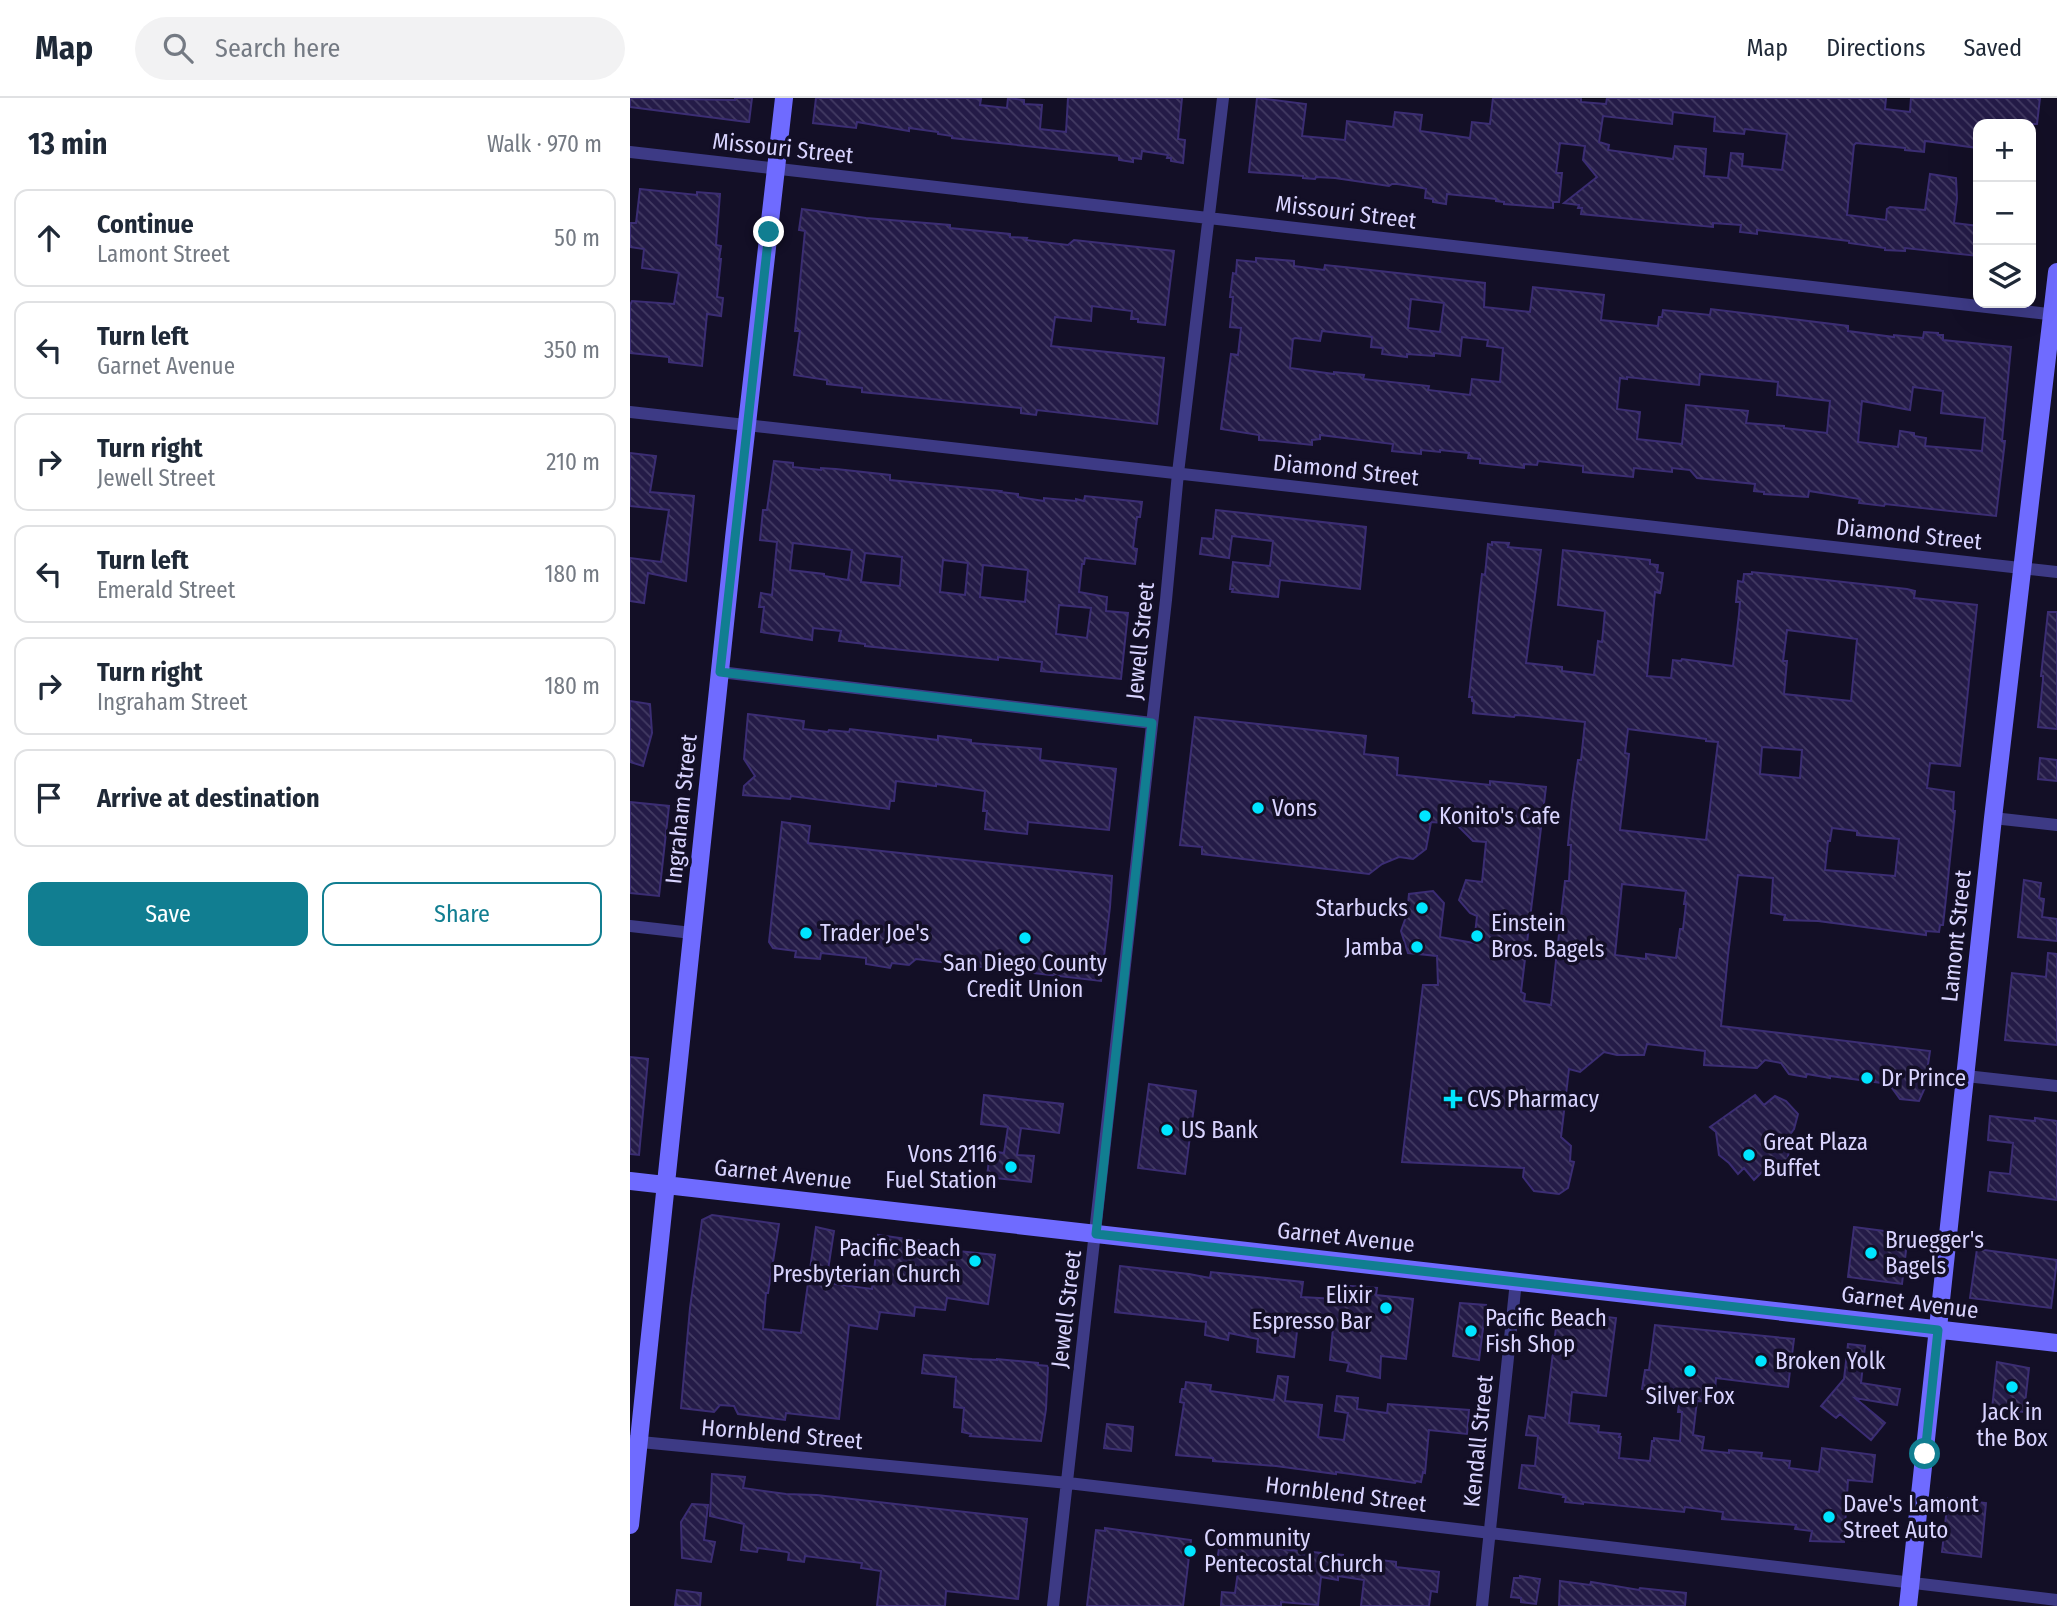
<!DOCTYPE html>
<html lang="en">
<head>
<meta charset="utf-8">
<style>
  body { margin:0; font-family:"Fira Sans Condensed",sans-serif; background:#f2f2f3; color:#1f2937 }
  .controls { position:absolute; right:21px; top:21px; display:grid; overflow:hidden; border-radius:14px; box-shadow:0 7px 28px #0002 }
  .controls button { width:63px; height:63px; display:grid; place-items:center; padding:0; border:0; border-bottom:2px solid #e0e1e3; background:#fff; color:#1f2937; font:35px sans-serif }
  .stop { position:absolute; width:21px; height:21px; margin:-16px; border:5px solid #117e91; border-radius:50%; background:#fff }
  .stop.end { background:#117e91; border-color:#fff; box-shadow:0 2px 7px #0008 }
  .list { margin:0; padding:0; list-style:none }
  h2 { display:flex; justify-content:space-between; align-items:center; height:91px; margin:0; padding:0 28px; font-size:30px }
  h2 small { font-size:23px; font-weight:400; color:#747a83 }
  .list li { display:grid; grid-template-columns:46px 1fr auto; gap:21px; align-items:center; box-sizing:border-box; height:98px; margin:0 14px 14px; padding:0 14px; border:2px solid #e0e1e3; border-radius:14px }
  .list b { display:block; font-size:26px; white-space:nowrap }
  .list p { margin:0; font-size:23px; white-space:nowrap; color:#747a83 }
  .list em { font-size:23px; font-style:normal; color:#747a83 }
  .actions { display:flex; gap:14px; padding:21px 28px }
  .actions a { flex:1; padding:16px 0; border:2px solid #117e91; border-radius:14px; text-align:center; font-size:24px; color:#117e91 }
  .actions .main { background:#117e91; color:#fff }
  .icon { flex:none; width:38px; height:38px; fill:none; stroke:currentColor; stroke-width:2; stroke-linecap:round; stroke-linejoin:round }
  .map { position:relative; flex:none; width:1427px; height:1508px; overflow:hidden }
  header { display:flex; align-items:center; gap:42px; box-sizing:border-box; height:98px; padding:0 35px; background:#fff; border-bottom:2px solid #e0e1e3 }
  header strong { font-size:33px }
  nav { display:flex; gap:38px; margin-inline-start:auto; font-size:24px }
  .search { width:490px; height:63px; background:#f2f2f3; display:flex; align-items:center; gap:18px; box-sizing:border-box; padding:0 24px; border-radius:38px; color:#747a83; font-size:26px }
  main { display:flex }
  aside { flex:1; background:#fff }
  .map>svg:first-child { display:block }
</style>
</head>
<body>
<header>
<strong>Map</strong>
<div class="search"><svg class="icon" aria-label="search" viewBox="0 0 24 24"><circle cx="10" cy="10" r="6"/><path d="M15 15l6 6"/></svg>Search here</div>
<nav><a>Map</a><a>Directions</a><a>Saved</a></nav>
</header>
<main>
<aside>
<h2>13 min<small>Walk · 970 m</small></h2>
<ul class="list">
<li><svg class="icon" aria-label="ahead" viewBox="0 0 24 24"><path d="M12 20V5M6 11l6-6 6 6"/></svg><div><b>Continue</b><p>Lamont Street</p></div><em>50 m</em></li>
<li><svg class="icon" aria-label="left" viewBox="0 0 24 24"><path d="M17 20v-9H6M10 6l-5 5 5 5"/></svg><div><b>Turn left</b><p>Garnet Avenue</p></div><em>350 m</em></li>
<li><svg class="icon" aria-label="right" viewBox="0 0 24 24"><path d="M7 20v-9h11M14 6l5 5-5 5"/></svg><div><b>Turn right</b><p>Jewell Street</p></div><em>210 m</em></li>
<li><svg class="icon" aria-label="left" viewBox="0 0 24 24"><path d="M17 20v-9H6M10 6l-5 5 5 5"/></svg><div><b>Turn left</b><p>Emerald Street</p></div><em>180 m</em></li>
<li><svg class="icon" aria-label="right" viewBox="0 0 24 24"><path d="M7 20v-9h11M14 6l5 5-5 5"/></svg><div><b>Turn right</b><p>Ingraham Street</p></div><em>180 m</em></li>
<li><svg class="icon" aria-label="arrive" viewBox="0 0 24 24"><path d="M6 21V4h12l-3 4 3 4H6"/></svg><div><b>Arrive at destination</b></div></li>
</ul>
<div class="actions"><a class="main">Save</a><a>Share</a></div>
</aside>
<div class="map">
<svg width="1427" height="1508" viewBox="0 0 1427 1508">
  <defs>
    <pattern id="building-back-hatch" width="6" height="6" patternUnits="userSpaceOnUse" patternTransform="scale(1.75)"><rect width="6" height="6" fill="#241b47"/><path d="M-1 5l2 2M0 0l6 6M5-1l2 2" fill="none" stroke="#433b63"/></pattern>
  </defs>
  <rect width="100%" height="100%" fill="#130f26"/>
  <!-- building -->
  <path fill="url(#building-back-hatch)" stroke="#3b2d73" stroke-width="2" fill-rule="evenodd" d="M0,0L105,2V0H122L119,24H117L0,9Z
    M186,0H341L351,1L350,7L377,10L378,0L394,2V6L412,7L410,31L436,34L438,0H552L548,41L555,42L553,65L541,63V60H537L538,57L512,53L511,61L503,60V64L489,62V58L322,40V38L308,36V34L279,30V33L227,24L226,30L183,25Z
    M627,0L676,6L672,38L715,42L717,23L763,29L765,14L792,17L790,33L840,40L842,24L860,26L863,0H951V4L976,6L977,0H1256L1255,11L1280,14L1281,0H1410L1407,26H1348V50L1295,43L1294,54L1275,52V50L1226,45L1224,47L1217,117L1256,122L1257,111L1260,109L1295,112L1300,76L1326,80L1327,100L1324,125L1348,128V158L1275,150V153L1255,152V150L1219,145V143L1127,132V136L1110,134L1111,127L1083,125V129L951,116L952,110H948L949,107L934,105L967,79L953,62L955,48L930,45L926,75H932L929,104H923V110L874,106V104L866,103V101L817,96L816,106L803,104V101L795,100L796,91L793,90L767,86H762L759,88L705,80L686,79L685,81L673,80V78L619,74ZM1043,14L1085,19L1084,33L1114,36L1115,31L1157,36L1152,72L1112,68L1113,56L1101,55L1098,80L1074,78L1076,51L1045,48L1043,61L978,52L979,47L969,44L973,18L1042,26Z
    M10,91L67,97V94L90,96L86,147L91,148L89,161H91L87,199L93,200L91,218L77,216L72,268L39,264V259L0,255V207L2,203L44,206L49,175L12,170L14,151L0,149V125H6Z
    M172,111L236,120L320,127V130L380,136V139L397,140L396,142L438,147L444,142L544,153L535,227L508,224V221H501L502,213L462,208L461,223L425,219L421,248L534,260L527,326L407,312L406,317L391,315V310L232,294V290L197,286V282L164,277L170,233H165L175,133L169,132Z
    M626,160L664,163V168L694,172L695,167L714,169L855,185L854,209L900,214L903,189L974,197L971,222L1028,228L1029,219H1032L1033,212L1080,217L1081,211L1218,228V233L1264,239V237L1293,240L1294,234L1308,235V237H1313V242L1381,249L1372,343H1375L1366,418L1255,406L1254,408L1229,405L1230,401L1179,393L1178,399L1134,396V394L1124,393L1125,386L1067,380L1060,372L1042,370V374L1004,370L1003,379L953,374V368L908,363L907,367L894,366V370L850,365V361L838,360L839,355L810,352V354L791,352V356L762,353L763,346L690,337V341L682,342V347L645,343L629,342V337L591,331L601,256L608,257L611,230L600,229L603,199H600L603,175L606,176L607,162L626,164ZM781,201L814,205L810,234L778,230ZM692,233L742,239L741,249L753,250L752,256L777,259V256L804,258V255L830,258L832,239L858,242L857,248L873,250L870,284L842,281L840,297L798,292L799,288L733,281L734,277L704,274V276L660,270L663,241L665,240L690,243ZM1070,276L1148,284L1147,297L1200,303L1197,335L1154,330V328L1116,325L1118,313L1056,307L1052,346L1007,341L1010,314L987,311L990,280L997,281V279L1069,287ZM1283,289L1313,293L1311,315L1355,320L1352,353L1295,348L1296,340L1284,338V335L1270,333L1268,349L1228,344L1232,303L1280,312Z
    M0,355L26,358L20,394L64,398L56,483L18,475L14,505L0,503V460L31,464L39,412L0,408Z
    M144,363L163,365V369L191,372V370L206,371L260,377V382L371,393L370,394L388,396V399L414,403V400L446,403V401L454,403L455,398L512,404L510,419H507L503,450L507,451L505,466L455,460L454,466H452L449,494L477,499L476,513L498,515L491,581L411,573L412,564L368,559V562L235,548V546L209,543L211,533L183,530L182,542L131,534L134,509H129L131,495L142,497L147,444L130,442L133,412H137ZM163,445L222,452L218,482L194,478V476L160,472ZM235,455L272,459L270,488L231,484ZM313,462L338,465L335,497L310,494ZM353,467L398,472L395,504L350,499ZM429,507L461,510L457,540L426,536Z
    M586,412L736,429L730,491L650,482L648,499L602,494L603,491H600L603,464L640,468L643,443L602,438L599,460L570,456L572,440L583,441Z
    M862,444L879,445L878,449L911,452L896,565L932,569V573L964,577L968,543L972,544L975,513L928,507L933,452L1020,462V466L1028,467L1027,474L1033,475L1031,490L1030,495L1025,494L1017,578L1041,580L1043,562L1051,563L1052,561L1103,568L1109,516L1110,504H1106L1108,483L1113,484L1114,476H1122V474L1277,491L1285,493L1284,500L1347,507L1330,668L1300,665L1297,690L1324,694L1323,713H1325L1316,800L1313,827H1310L1309,834L1296,833V837L1188,823L1154,822L1155,817L1141,815L1143,780L1108,777L1098,857L1091,928L1300,953L1296,980L1297,985L1289,1003L1270,1001L1259,986L1200,978V980L1177,976L1176,979L1159,976L1151,965L1135,962L1127,970L1074,967L1075,953L1017,946L1014,957H987L974,954L950,974L939,971L931,1039L941,1048L940,1063L944,1064L938,1090L929,1096L904,1093L893,1079L894,1070L772,1064L793,887H808L807,858L778,855L771,833L777,816L779,796L803,793L814,805L810,839L844,845L847,818L840,815L829,802L836,782L852,784L856,744L843,743L826,726L801,724L796,751L783,761L769,759L752,766L739,776L572,756V749L550,747L565,619L736,638L734,656L768,660L767,677L860,687V683L916,689L891,894L895,896L894,903L921,907L935,783H939L941,747H938L942,704L948,662H951L955,624L898,618L885,617L884,619L843,615L844,604L842,603V599H839L849,502L852,476L855,477L858,446L862,447ZM1157,532L1227,541L1221,603L1154,596L1157,563H1153ZM998,631L1076,641V643L1088,644L1076,742L990,732L999,656L995,655ZM1132,649L1172,652L1170,680L1130,676ZM1202,730L1227,733V737L1269,741L1265,778L1195,772L1198,743H1200ZM992,786L1056,793L1054,806H1056L1053,831H1050L1046,860L1016,856V861L985,857Z
    M1418,514H1427V631L1408,629L1413,582V578H1411Z
    M0,603L20,606L22,635L13,668L0,664Z
    M118,616L174,623L173,631L198,634L199,632L219,634L220,631L308,642V638L341,642V645L411,651L410,662L486,671L479,732L398,724L397,736L355,731L357,713H353L355,693L306,686V688L266,683L264,703H260L259,711L161,698L160,701L113,697L114,688L125,678L114,661Z
    M1410,660L1427,662V683L1408,681Z
    M0,704L39,708L29,798L0,795Z
    M152,724L180,728L178,745L482,778L480,809L471,883L286,861L279,867L262,865L260,870L236,866V860L191,855L190,861L165,859L166,853L143,850L139,844Z
    M1394,782L1411,785L1409,800L1414,801L1412,819L1427,821V843L1388,839Z
    M1418,855L1427,856V947L1375,942L1382,875L1416,879Z
    M0,959L18,961L9,1057L0,1056Z
    M519,986L566,993L555,1076L508,1070Z
    M354,997L433,1006L429,1035L391,1030L387,1057L404,1058L401,1084L357,1079L360,1053L374,1055L378,1029L351,1026Z
    M1125,997L1134,1007L1145,998L1156,1003L1168,1016L1164,1031L1159,1038L1164,1044L1159,1053L1156,1068L1144,1075L1134,1072L1124,1082L1114,1070L1108,1076L1099,1065L1089,1057L1086,1034L1080,1029Z
    M1360,1018L1405,1023V1020L1427,1023V1102L1358,1093L1360,1074L1380,1076L1383,1045L1358,1042Z
    M82,1117L149,1126L138,1195H136L133,1231L171,1235L186,1129L204,1133L196,1185L242,1191L248,1137L292,1143L291,1155L328,1158L329,1153L365,1157L358,1206L317,1200L315,1212L285,1209L284,1218L250,1214L247,1231L219,1227L209,1321L156,1315L155,1322L108,1316L104,1308L90,1307L84,1314L51,1310L60,1210L72,1122Z
    M1224,1129L1278,1136L1272,1186L1218,1179Z
    M1347,1151L1427,1162L1421,1210L1340,1200Z
    M490,1168L559,1176L580,1180L581,1174L673,1184L671,1199L707,1201L708,1187L747,1190L746,1197L783,1201L776,1261L751,1258L750,1280L717,1273L719,1265L700,1262L703,1230L668,1225L664,1259L627,1254L628,1241L599,1235L598,1242L575,1237L576,1224L485,1214Z
    M830,1205L856,1207L849,1262L823,1258Z
    M928,1213L986,1220L976,1298L942,1294L939,1325L969,1328L968,1334L990,1336L989,1339H991L989,1360L1020,1363L1022,1343H1024V1340L1050,1343L1052,1314H1048L1050,1296L1012,1291L1015,1272H1019L1025,1227L1164,1241L1158,1289L1086,1280L1084,1304L1067,1303L1063,1337L1074,1339L1072,1352L1099,1355V1352L1132,1355L1131,1360L1160,1363L1159,1370L1189,1374L1192,1350L1245,1357L1242,1384L1218,1382L1214,1444L1180,1443L1182,1433L1165,1431L1166,1427L1092,1421L1093,1414L1055,1409L1054,1414L953,1404V1406L935,1404L936,1399H933L934,1397L889,1390L892,1367L905,1368L908,1338L896,1337L899,1318L915,1320Z
    M1218,1246L1235,1248L1231,1285L1270,1291L1267,1307L1225,1300L1255,1325L1241,1342L1210,1316L1206,1320L1191,1308L1214,1281Z
    M294,1257L342,1261L367,1262V1261L408,1265V1267L418,1268L416,1311L411,1343L353,1339L340,1338L341,1336L332,1334L334,1310L324,1309L326,1279L292,1275Z
    M1367,1264L1399,1270L1394,1314L1362,1311Z
    M648,1278L658,1279L655,1303L692,1307L688,1339L714,1342L718,1315L705,1313L707,1298L728,1300L727,1311L757,1315L758,1306L839,1312L837,1336L799,1332L795,1375L793,1374L791,1384L786,1383L785,1385L706,1374V1376L646,1368L596,1364L583,1363V1360L546,1357L554,1305L550,1304L552,1291H555L556,1284L581,1287L580,1293L644,1302Z
    M477,1326L503,1329L501,1353L474,1350Z
    M82,1376L115,1379L113,1390L156,1396L187,1397L397,1421L388,1501L316,1493L315,1508H247L251,1473L231,1470L232,1465L175,1458L174,1464L158,1462L159,1455L157,1454L128,1450L127,1454L111,1452L114,1426L80,1418Z
    M1318,1400L1356,1405L1351,1459L1312,1454Z
    M62,1406L78,1407L74,1442L85,1444L81,1464L52,1460L51,1424Z
    M475,1430L561,1442L553,1508H457L466,1432L475,1433Z
    M598,1446L713,1457V1459L722,1460L721,1465L750,1468L751,1462L766,1464V1469L809,1474L807,1494L801,1493L799,1508H731L734,1482L708,1478V1482L691,1479L688,1507L651,1504V1508H591L592,1494L605,1495L609,1467L587,1464L589,1450L597,1451Z
    M890,1478L910,1481L906,1506L891,1504V1500L881,1499L884,1480H890Z
    M930,1483L960,1487L961,1484L1009,1492L1010,1490L1056,1495L1055,1508H929Z
    M47,1492L71,1495L70,1508H45Z"/>
  <g fill="none" stroke-linecap="round" stroke-linejoin="round">
    <!-- street -->
    <path stroke="#3d3a85" stroke-width="12" d="M0,54L1427,217
      M0,314L1427,474
      M90,574L522,625
      M1363,720L1427,727
      M0,828L62,835
      M1336,978L1427,988
      M0,1343L438,1385L1427,1502
      M423,1508L536,502L548,375L593,0
      M852,1508L886,1183"/>
    <!-- secondary -->
    <path stroke="#6f6bff" stroke-width="18" d="M0,1083L1427,1245
      M0,1427L104,440L154,0
      M1278,1508L1363,720L1427,174"/>
  </g>
  <g fill="none" stroke-linecap="round" stroke-linejoin="round">
    <!-- route -->
    <path stroke="#117e91" stroke-width="9" d="M139,134L90,574L522,625L466,1136L1308,1232L1295,1356"/>
  </g>
  <!-- markers -->
  <g fill="#00e5ff" stroke="#130f26" stroke-width="2.5">
    <circle cx="628" cy="710" r="7"/>
    <circle cx="795" cy="718" r="7"/>
    <circle cx="792" cy="810" r="7"/>
    <circle cx="176" cy="835" r="7"/>
    <circle cx="847" cy="838" r="7"/>
    <circle cx="395" cy="840" r="7"/>
    <circle cx="787" cy="849" r="7"/>
    <circle cx="1237" cy="980" r="7"/>
    <path d="M819.5 990.5h7v7h7v7h-7v7h-7v-7h-7v-7h7z"/>
    <circle cx="537" cy="1032" r="7"/>
    <circle cx="1119" cy="1057" r="7"/>
    <circle cx="381" cy="1069" r="7"/>
    <circle cx="1241" cy="1155" r="7"/>
    <circle cx="345" cy="1163" r="7"/>
    <circle cx="756" cy="1210" r="7"/>
    <circle cx="841" cy="1233" r="7"/>
    <circle cx="1131" cy="1263" r="7"/>
    <circle cx="1060" cy="1273" r="7"/>
    <circle cx="1382" cy="1289" r="7"/>
    <circle cx="1199" cy="1419" r="7"/>
    <circle cx="560" cy="1453" r="7"/>
  </g>
  <g text-anchor="middle" stroke-width="7" stroke-linejoin="round" paint-order="stroke">
    <!-- street labels -->
    <g font-size="23" fill="#d9d4ff" stroke="#130f26">
      <text transform="translate(153 50) rotate(6)" y="8">Missouri Street</text>
      <text transform="translate(716 114) rotate(7)" y="8">Missouri Street</text>
      <text transform="translate(716 372) rotate(6)" y="8">Diamond Street</text>
      <text transform="translate(1279 436) rotate(6)" y="8">Diamond Street</text>
      <text transform="translate(510 543) rotate(-84)" y="8">Jewell Street</text>
      <text transform="translate(51 711) rotate(-84)" y="8">Ingraham Street</text>
      <text transform="translate(1326 838) rotate(-84)" y="8">Lamont Street</text>
      <text transform="translate(153 1076) rotate(6)" y="8">Garnet Avenue</text>
      <text transform="translate(716 1139) rotate(6)" y="8">Garnet Avenue</text>
      <text transform="translate(1280 1204) rotate(7)" y="8">Garnet Avenue</text>
      <text transform="translate(436 1211) rotate(-83)" y="8">Jewell Street</text>
      <text transform="translate(152 1336) rotate(5)" y="8">Hornblend Street</text>
      <text transform="translate(848 1343) rotate(-84)" y="8">Kendall Street</text>
      <text transform="translate(716 1396) rotate(7)" y="8">Hornblend Street</text>
    </g>
    <!-- poi labels -->
    <g font-size="23" fill="#d9d4ff" stroke="#130f26" text-anchor="start">
      <text x="642" y="718">Vons</text>
      <text x="809" y="726">Konito's Cafe</text>
      <text x="778" y="818" text-anchor="end">Starbucks</text>
      <text x="861" y="833">Einstein<tspan x="861" dy="26">Bros. Bagels</tspan></text>
      <text x="190" y="843">Trader Joe's</text>
      <text x="773" y="857" text-anchor="end">Jamba</text>
      <text x="395" y="873" text-anchor="middle">San Diego County<tspan x="395" dy="26">Credit Union</tspan></text>
      <text x="1251" y="988">Dr Prince</text>
      <text x="837" y="1009">CVS Pharmacy</text>
      <text x="551" y="1040">US Bank</text>
      <text x="1133" y="1052">Great Plaza<tspan x="1133" dy="26">Buffet</tspan></text>
      <text x="367" y="1064" text-anchor="end">Vons 2116<tspan x="367" dy="26">Fuel Station</tspan></text>
      <text x="1255" y="1150">Bruegger's<tspan x="1255" dy="26">Bagels</tspan></text>
      <text x="331" y="1158" text-anchor="end">Pacific Beach<tspan x="331" dy="26">Presbyterian Church</tspan></text>
      <text x="742" y="1205" text-anchor="end">Elixir<tspan x="742" dy="26">Espresso Bar</tspan></text>
      <text x="855" y="1228">Pacific Beach<tspan x="855" dy="26">Fish Shop</tspan></text>
      <text x="1145" y="1271">Broken Yolk</text>
      <text x="1060" y="1306" text-anchor="middle">Silver Fox</text>
      <text x="1382" y="1322" text-anchor="middle">Jack in<tspan x="1382" dy="26">the Box</tspan></text>
      <text x="1213" y="1414">Dave's Lamont<tspan x="1213" dy="26">Street Auto</tspan></text>
      <text x="574" y="1448">Community<tspan x="574" dy="26">Pentecostal Church</tspan></text>
    </g>
  </g>
</svg>
<div class="controls">
<button>+</button>
<button>−</button>
<button><svg class="icon" aria-label="layers" viewBox="0 0 24 24"><path d="M12 4l9 5-9 5-9-5zM3 14l9 5 9-5"/></svg></button>
</div>
<div class="stop" style="left:1295px;top:1356px"></div>
<div class="stop end" style="left:139px;top:134px"></div>
</div>
</main>
</body>
</html>
